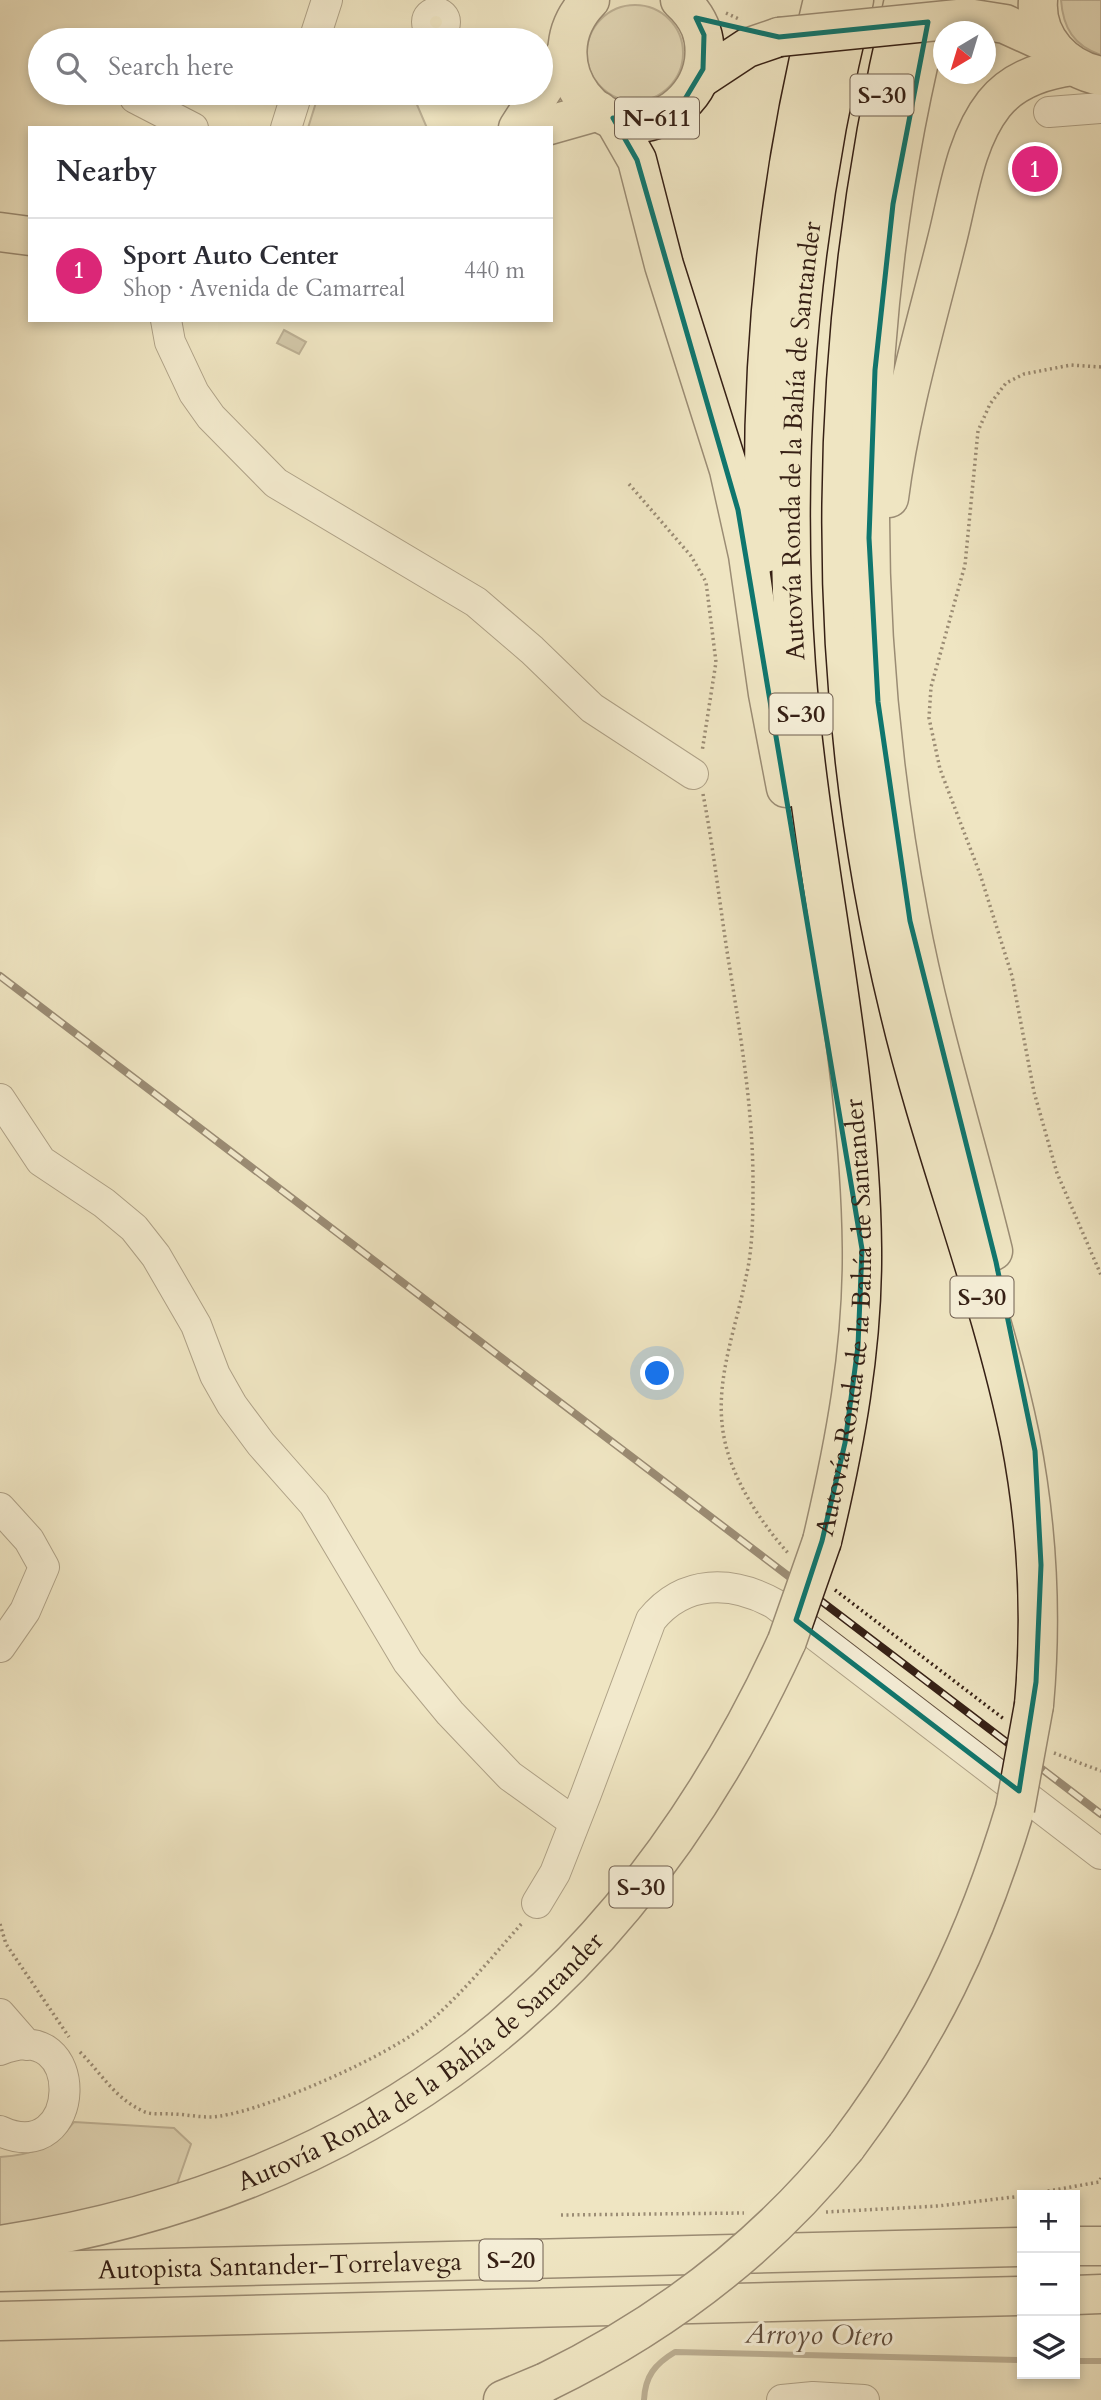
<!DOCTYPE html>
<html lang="en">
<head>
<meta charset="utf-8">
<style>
  body { margin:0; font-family:Cardo,serif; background:#f2f2f3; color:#2b2b33 }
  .controls { position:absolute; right:21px; bottom:21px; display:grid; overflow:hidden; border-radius:0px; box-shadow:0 4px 10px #0003 }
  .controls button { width:63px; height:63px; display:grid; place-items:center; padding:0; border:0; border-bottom:2px solid #e1e1e2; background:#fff; color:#2b2b33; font:35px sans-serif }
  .compass { position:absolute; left:933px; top:21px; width:63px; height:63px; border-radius:50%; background:#fff; box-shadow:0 4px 10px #0003; rotate:218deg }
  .you { position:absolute; left:658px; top:1374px; width:24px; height:24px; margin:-18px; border:5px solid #fff; border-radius:50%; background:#1a73e8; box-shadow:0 0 0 10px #1a73e833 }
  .badge { display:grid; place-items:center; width:46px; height:46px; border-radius:50%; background:#db2777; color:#fff; font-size:23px; font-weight:700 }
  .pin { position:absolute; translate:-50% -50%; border:4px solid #fff; box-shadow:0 2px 7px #0006 }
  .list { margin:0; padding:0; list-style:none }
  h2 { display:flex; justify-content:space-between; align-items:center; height:91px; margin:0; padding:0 28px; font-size:30px }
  h2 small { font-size:23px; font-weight:400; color:#7c7c81 }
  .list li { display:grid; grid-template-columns:46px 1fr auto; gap:21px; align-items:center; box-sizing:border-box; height:105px; padding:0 28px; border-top:2px solid #e1e1e2 }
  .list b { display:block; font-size:26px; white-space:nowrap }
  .list p { margin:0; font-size:23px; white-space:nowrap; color:#7c7c81 }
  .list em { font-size:23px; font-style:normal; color:#7c7c81 }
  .icon { flex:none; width:38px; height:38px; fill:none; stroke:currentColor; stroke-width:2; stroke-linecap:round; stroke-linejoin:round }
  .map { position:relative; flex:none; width:1101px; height:2400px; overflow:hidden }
  .search { position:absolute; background:#fff; box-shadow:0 4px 10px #0003; left:28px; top:28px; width:525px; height:77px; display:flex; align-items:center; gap:18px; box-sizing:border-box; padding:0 24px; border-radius:38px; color:#7c7c81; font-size:26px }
  .panel { position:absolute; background:#fff; box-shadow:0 4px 10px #0003; left:28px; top:126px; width:525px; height:196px; border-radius:0px }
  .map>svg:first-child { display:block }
</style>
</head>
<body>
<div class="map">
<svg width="1101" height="2400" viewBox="0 0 1101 2400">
  <rect width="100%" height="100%" fill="#efe5c2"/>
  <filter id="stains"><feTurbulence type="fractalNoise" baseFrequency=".00286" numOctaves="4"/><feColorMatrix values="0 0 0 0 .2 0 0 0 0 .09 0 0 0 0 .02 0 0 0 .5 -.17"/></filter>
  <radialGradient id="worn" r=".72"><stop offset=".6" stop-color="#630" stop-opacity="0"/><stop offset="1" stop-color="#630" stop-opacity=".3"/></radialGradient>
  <!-- green -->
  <path fill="#d0c4a5" stroke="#83725d" stroke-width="2" d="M1061,0H1101V55C1074,46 1063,28 1061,0Z
    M587 53a48 48 0 1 1 96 0a48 48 0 1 1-96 0Z
    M319,93H412L427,128H308Z
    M74,2122L174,2128L191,2144L175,2190L0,2231V2157C31,2155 56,2147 74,2122Z"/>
  <!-- water -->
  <path fill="#b0a287" stroke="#7f6e59" stroke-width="2" d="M284,330L306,342L299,354L277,343Z"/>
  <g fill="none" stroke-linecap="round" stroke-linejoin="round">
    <!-- stream -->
    <path stroke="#7f6e59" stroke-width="6" d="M1075,2361H1101
      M644,2400C645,2376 655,2364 675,2352L1022,2360"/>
    <!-- minor casing -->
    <g stroke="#645140" stroke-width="32">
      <path id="minor" d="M427 22a9 9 0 1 1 18 0a9 9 0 1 1-18 0Z
        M314,40L327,0
        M135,98L193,128
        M1049,112L1101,108
        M286,128L297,93
        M166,320L170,342L194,393L211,417L276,483L476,602L532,650L592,708L693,774
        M0,1099L41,1161L104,1203L134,1228L156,1256L196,1325L215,1375L232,1405L261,1444L314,1504L408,1662L450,1713L510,1776L574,1822
        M0,1508L29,1540L44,1567L25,1611L0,1647
        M537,1903L555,1873L586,1794L651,1620C684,1579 732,1580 775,1604L1101,1854
        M0,2014L27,2045
        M0,2050C89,2013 83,2170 0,2131
        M782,2400L813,2397L864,2400"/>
    </g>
    <!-- highway casing -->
    <g stroke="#362015" stroke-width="41">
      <g id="highway">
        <path d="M590,0C529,62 603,158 674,110C690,98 701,82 704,61C707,36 699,17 680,0"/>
        <path d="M904,0C825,332 818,676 899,1009C933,1153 990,1292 1020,1437C1037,1524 1042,1616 1034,1705"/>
        <path d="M934,0C856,299 851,614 909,917C930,1030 966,1140 993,1251"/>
        <path d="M1038,0C1035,39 1065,69 1101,76"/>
        <path d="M967,18L1005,24L1049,44"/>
        <path d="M700,79L747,48L779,37"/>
        <path d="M613,118L637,160L664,265L729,470L748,555L768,694L786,788"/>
        <path d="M518,128L566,53"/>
        <path d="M539,128L599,111"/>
        <path d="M0,232L30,236"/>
        <path d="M889,498C900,412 925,328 946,244C958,199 964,142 994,104C1013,80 1043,70 1073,66"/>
        <path d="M765,553C759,368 777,180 823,0"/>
        <path id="s1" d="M822,1541C845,1444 863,1348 862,1248C860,1052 810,861 796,666C780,443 801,217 854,0"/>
        <path d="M846,2147C928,2038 976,1939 1015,1809"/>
        <path id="s2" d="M0,2245C375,2187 630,1984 787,1641"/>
        <path d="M1075,2246H1101"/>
        <path id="s3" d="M0,2272L1022,2247"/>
        <path d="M1075,2295L1101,2294"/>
        <path d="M0,2321L1022,2296"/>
        <path d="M503,2400L546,2382"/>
      </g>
    </g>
    <!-- path -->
    <path stroke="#362015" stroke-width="3.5" stroke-dasharray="2 3.5" stroke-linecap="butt" d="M726,13L741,20
      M1101,367L1071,365L1024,374L1006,383L990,404L978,431L965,565L931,687L929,718L940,769L980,874L1012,976L1034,1092L1057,1173L1101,1275
      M629,484L691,556L706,582L716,662L702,752
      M703,794C713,846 719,898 727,951C739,1026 753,1105 753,1182C753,1212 753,1248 746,1277C737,1324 717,1374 722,1423C726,1470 757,1518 788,1553
      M835,1590L1004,1719
      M1054,1753L1101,1771
      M0,1924L6,1944L69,2037
      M80,2052C102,2074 115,2099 145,2112C153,2115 163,2113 172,2114C187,2114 204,2119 220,2116C269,2109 391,2055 428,2023C463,1993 493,1956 523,1922
      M1026,2195L1099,2182L1101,2178
      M826,2212L938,2206L1022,2196
      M561,2215L744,2213"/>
    <!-- minor -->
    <use href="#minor" stroke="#f5eed7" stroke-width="30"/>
    <!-- highway -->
    <use href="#highway" stroke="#efe5c2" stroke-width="38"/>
    <!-- rail casing -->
    <g stroke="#362015" stroke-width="8">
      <path id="rail" d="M0,976L1101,1814"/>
    </g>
    <!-- rail -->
    <use href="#rail" stroke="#f5eed7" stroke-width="5" stroke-dasharray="16" stroke-linecap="butt"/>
    <!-- highway-bridge casing -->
    <g stroke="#362015" stroke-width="41" stroke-linecap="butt">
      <path id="highway-bridge" d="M779,37L967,18
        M787,1641L822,1541
        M1015,1809L1034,1705
        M546,2382C663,2325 764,2249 846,2147"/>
    </g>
    <!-- highway-bridge -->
    <use href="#highway-bridge" stroke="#efe5c2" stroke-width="38"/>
  </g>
  <!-- marked area -->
  <path d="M0 0H1101V2400H0ZM696,18L779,37L928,22L893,204L875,370L869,538L878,702L910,921L996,1262L1035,1451L1041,1565L1036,1682L1019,1791L796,1620L822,1541L845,1443L858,1346L862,1249L738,510L637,160L613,118L647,121L682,104L703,69L704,35Z" fill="#efe5c2" fill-opacity=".55" fill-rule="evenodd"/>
  <path fill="none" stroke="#0f766e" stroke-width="5" stroke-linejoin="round" d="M696,18L779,37L928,22L893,204L875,370L869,538L878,702L910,921L996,1262L1035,1451L1041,1565L1036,1682L1019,1791L796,1620L822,1541L845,1443L858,1346L862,1249L738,510L637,160L613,118L647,121L682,104L703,69L704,35Z"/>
  <g text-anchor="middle" stroke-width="6" stroke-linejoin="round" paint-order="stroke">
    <!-- shield labels -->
    <g fill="#f5eed7" stroke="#6f5e4f" stroke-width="2">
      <rect x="850.5" y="74.5" width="63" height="41" rx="5"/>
      <rect x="615" y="97.5" width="84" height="41" rx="5"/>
      <rect x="769.5" y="693.5" width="63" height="41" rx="5"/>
      <rect x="950.5" y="1276.5" width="63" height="41" rx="5"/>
      <rect x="609.5" y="1866.5" width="63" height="41" rx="5"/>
      <rect x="479.5" y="2239.5" width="63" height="41" rx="5"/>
    </g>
    <g font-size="24" font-weight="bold" fill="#362015">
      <text x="882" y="103">S-30</text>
      <text x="657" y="126">N-611</text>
      <text x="801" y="722">S-30</text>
      <text x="982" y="1305">S-30</text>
      <text x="641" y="1895">S-30</text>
      <text x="511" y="2268">S-20</text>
    </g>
    <!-- street labels -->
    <g font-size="26" fill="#362015" stroke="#f5eed7">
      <text dy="9" stroke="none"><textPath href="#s1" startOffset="1108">Autovía Ronda de la Bahía de Santander</textPath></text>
      <text dy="9" stroke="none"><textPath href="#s1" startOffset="226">Autovía Ronda de la Bahía de Santander</textPath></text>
      <text dy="9" stroke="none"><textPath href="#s2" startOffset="467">Autovía Ronda de la Bahía de Santander</textPath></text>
      <text dy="9" stroke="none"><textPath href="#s3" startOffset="280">Autopista Santander-Torrelavega</textPath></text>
    </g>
    <!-- water labels -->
    <g font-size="28" font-style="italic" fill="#614e3d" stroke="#f5eed7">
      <text transform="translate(819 2334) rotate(1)" y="10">Arroyo Otero</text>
    </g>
  </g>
  <rect width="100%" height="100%" filter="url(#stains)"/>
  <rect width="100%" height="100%" fill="url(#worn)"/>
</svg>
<div class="controls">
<button>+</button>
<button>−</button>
<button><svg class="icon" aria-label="layers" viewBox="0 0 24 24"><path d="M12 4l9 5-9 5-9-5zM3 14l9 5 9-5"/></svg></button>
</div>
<svg class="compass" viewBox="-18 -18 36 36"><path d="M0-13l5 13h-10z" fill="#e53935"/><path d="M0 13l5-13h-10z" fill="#7c7c81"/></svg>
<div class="you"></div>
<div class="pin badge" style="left:1035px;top:169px">1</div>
<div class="search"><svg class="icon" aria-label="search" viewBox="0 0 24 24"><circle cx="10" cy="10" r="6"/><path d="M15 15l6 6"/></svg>Search here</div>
<section class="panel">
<h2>Nearby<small></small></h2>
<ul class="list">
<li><span class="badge">1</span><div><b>Sport Auto Center</b><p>Shop · Avenida de Camarreal</p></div><em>440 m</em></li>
</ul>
</section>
</div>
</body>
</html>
